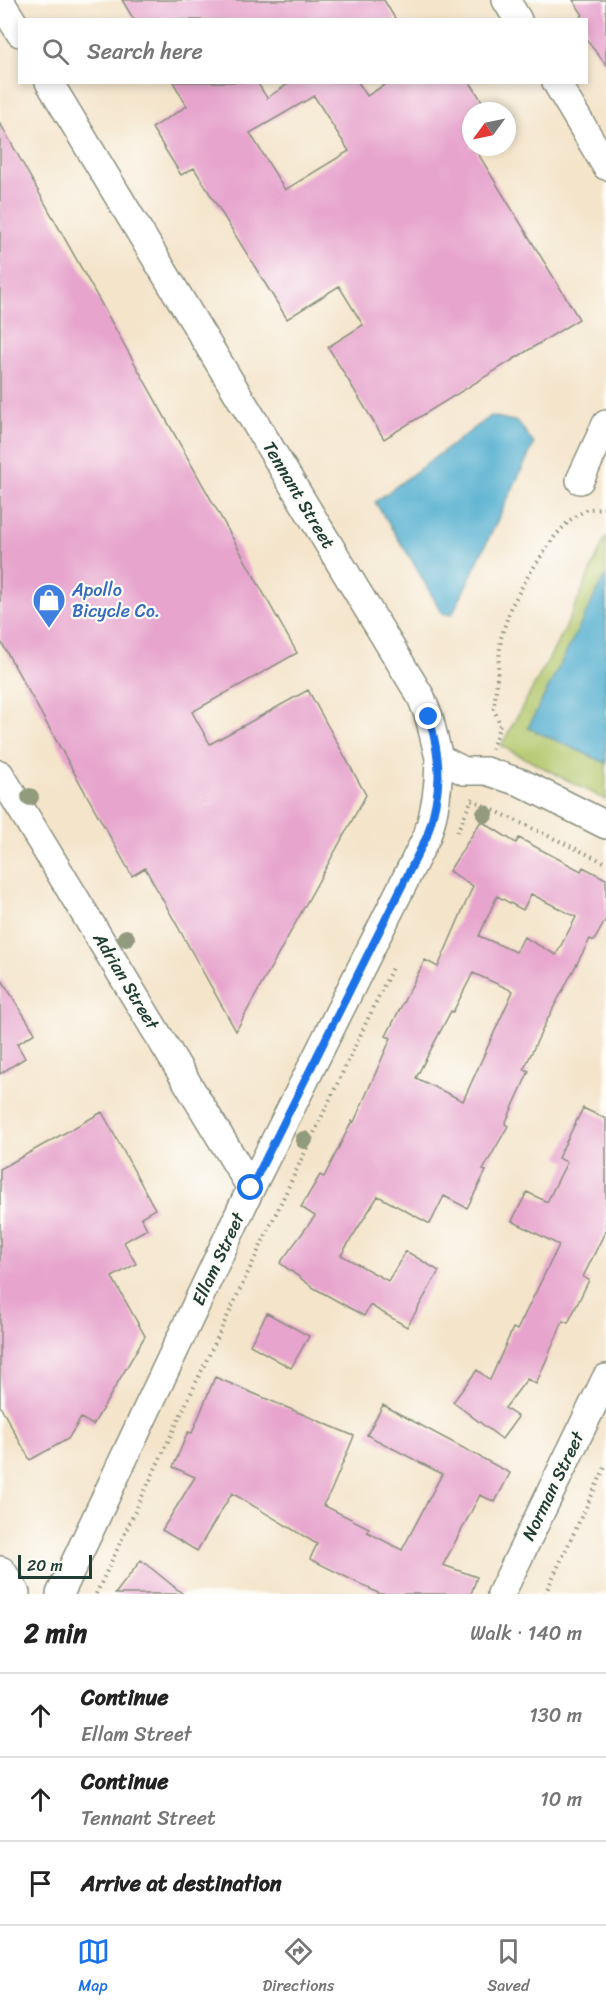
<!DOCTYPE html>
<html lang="en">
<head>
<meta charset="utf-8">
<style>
  body { margin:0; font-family:Sriracha,sans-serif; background:#f6f6f6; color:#222 }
  .compass { position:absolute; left:462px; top:102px; width:54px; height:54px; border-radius:50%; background:#fff; box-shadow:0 3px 9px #0003; rotate:237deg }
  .scale { position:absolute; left:18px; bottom:15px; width:74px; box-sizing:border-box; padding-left:6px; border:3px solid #1f3d34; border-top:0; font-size:16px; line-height:21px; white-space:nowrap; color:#1f3d34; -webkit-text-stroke:4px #fdfcf7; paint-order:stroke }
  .stop { position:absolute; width:18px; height:18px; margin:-14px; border:4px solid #1a73e8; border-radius:50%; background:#fff }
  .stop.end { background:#1a73e8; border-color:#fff; box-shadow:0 2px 6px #0008 }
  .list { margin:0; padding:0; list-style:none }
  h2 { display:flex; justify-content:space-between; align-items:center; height:78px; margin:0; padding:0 24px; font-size:26px }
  h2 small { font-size:20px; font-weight:400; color:#767676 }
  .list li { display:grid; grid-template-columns:39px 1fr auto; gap:18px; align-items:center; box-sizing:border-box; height:84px; padding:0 24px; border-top:2px solid #e0e0e0 }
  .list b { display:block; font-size:22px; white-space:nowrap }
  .list p { margin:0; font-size:20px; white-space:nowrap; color:#767676 }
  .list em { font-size:20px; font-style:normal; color:#767676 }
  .icon { flex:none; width:33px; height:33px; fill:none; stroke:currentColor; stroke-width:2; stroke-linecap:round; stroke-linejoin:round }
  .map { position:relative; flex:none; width:606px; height:1594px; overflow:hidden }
  .search { position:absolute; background:#fff; box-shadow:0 3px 9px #0003; left:18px; right:18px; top:18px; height:66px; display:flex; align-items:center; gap:15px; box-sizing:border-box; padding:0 21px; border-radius:0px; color:#767676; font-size:22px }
  .sheet { height:330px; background:#fff }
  nav { display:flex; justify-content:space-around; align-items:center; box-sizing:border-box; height:84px; border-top:2px solid #e0e0e0; background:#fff; font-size:16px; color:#767676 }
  nav a { display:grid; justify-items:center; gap:3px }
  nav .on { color:#1a73e8 }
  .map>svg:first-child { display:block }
</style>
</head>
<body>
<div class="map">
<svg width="606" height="1594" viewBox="0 0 606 1594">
  <rect width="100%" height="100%" fill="#fdfcf7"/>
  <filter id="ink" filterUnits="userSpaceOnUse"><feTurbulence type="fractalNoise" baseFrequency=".0167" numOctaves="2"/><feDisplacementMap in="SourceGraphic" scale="12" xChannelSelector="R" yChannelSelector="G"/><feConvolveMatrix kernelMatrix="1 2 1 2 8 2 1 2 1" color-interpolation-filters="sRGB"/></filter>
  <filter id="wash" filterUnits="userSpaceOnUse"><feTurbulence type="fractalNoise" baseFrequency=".008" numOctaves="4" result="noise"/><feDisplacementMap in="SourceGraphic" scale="24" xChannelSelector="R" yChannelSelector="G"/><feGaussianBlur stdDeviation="1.35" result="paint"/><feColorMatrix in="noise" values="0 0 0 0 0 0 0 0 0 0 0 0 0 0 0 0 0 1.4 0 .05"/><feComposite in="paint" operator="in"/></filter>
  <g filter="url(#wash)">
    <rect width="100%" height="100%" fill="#f4e4ca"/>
    <!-- green -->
    <path fill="#b2c66a" stroke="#68824f" stroke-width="1.5" d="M606,536V800L501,746L565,629Z"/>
    <!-- water -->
    <path fill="#51aecf" stroke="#387682" stroke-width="1.5" d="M491,416L518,422L534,444L452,615L442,613L411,559L375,502Z
      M606,574V763L528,728Z"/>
    <g id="blocks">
      <!-- building -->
      <path fill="#e7a4cd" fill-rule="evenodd" d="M122,0H384L396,20H134Z
        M573,0H606V65L586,39V20H581L580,17L583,15Z
        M173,82H257L267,98L291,82H358L367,96L389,82H470L488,111H471V147H474L579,319L384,439L328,347L363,325L339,286L287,319L194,168L181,175L152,128L187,106ZM314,96L349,151L285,190L250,133Z
        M0,123L297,653L192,712L210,744L308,690L366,795L236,1031L145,868L132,876L0,640Z
        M481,821L516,843L519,838L581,871L583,867L606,879V919L594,941L590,939L546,1022L524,1069L529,1071L505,1124L508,1126L483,1170L486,1171L467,1208L444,1196L430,1224L378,1196L341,1255L388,1281L406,1251L439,1271L407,1327L370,1305L364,1316L314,1288L280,1263L315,1216L301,1207L320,1175L324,1177L352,1121L354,1122L391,1038L386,1036L425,960L438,967L473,886L449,871ZM531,894L576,917L556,955L524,937L516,952L479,936L497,896L523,910ZM473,973L513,991L463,1101L416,1078L451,1011L453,1012Z
        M0,977L35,1033L17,1044L25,1058L0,1074Z
        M583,1108L606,1119V1230L583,1277L589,1280L568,1323L563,1321L536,1384L527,1379L505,1408L518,1417L502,1439L453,1402L477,1370L490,1380L513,1328L517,1330L559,1245L512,1221L527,1192L547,1202L567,1162L558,1158Z
        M102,1112L155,1209L141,1217L147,1229L124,1242L136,1264L112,1277L145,1336L93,1425L81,1418L68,1439L30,1460L0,1406V1169Z
        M267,1313L309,1336L291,1368L250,1345Z
        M215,1377L354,1436L331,1491L323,1505L369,1528L367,1532L402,1550L442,1474L367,1435L383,1405L510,1473L495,1502L480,1495L443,1565L477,1577L471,1594H380L310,1559L317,1544L232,1493L197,1551L162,1530L195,1477L173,1467L188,1432L192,1433Z
        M141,1560L151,1568L183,1594H115Z"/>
    </g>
  </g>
  <g filter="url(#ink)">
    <use href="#blocks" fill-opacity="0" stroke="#8a907f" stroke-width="1.5"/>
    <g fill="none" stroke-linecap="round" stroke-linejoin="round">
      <!-- minor casing -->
      <g stroke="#8a907f" stroke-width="30">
        <path id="minor" d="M506,0L518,20
          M0,1L20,33
          M49,82L421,697L429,717L439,758L464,771H486L522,783L606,825
          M556,82L606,166
          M580,480L606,424
          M0,774L251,1188
          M60,1594L251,1188L427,836C436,809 439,786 439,758
          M501,1594L606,1378"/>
      </g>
      <!-- major casing -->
      <g stroke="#8a907f" stroke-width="36">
        <path id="major" d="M0,1573L13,1594"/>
      </g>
      <!-- path -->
      <path stroke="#8a907f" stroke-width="4" stroke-dasharray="1.5 4.5" stroke-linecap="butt" d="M492,749L500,724L494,709L501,638L510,609L528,576L555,536L570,520L587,509L606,508
        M472,800L606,863
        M457,832L474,795
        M96,1594L393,966
        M545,1594L606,1465"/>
      <!-- minor -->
      <use href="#minor" stroke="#fff" stroke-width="27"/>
      <!-- major -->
      <use href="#major" stroke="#fff" stroke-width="33"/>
    </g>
    <!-- trees -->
    <g fill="#939b7f">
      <circle cx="30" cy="797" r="9"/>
      <circle cx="485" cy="814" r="9"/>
      <circle cx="126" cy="938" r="9"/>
      <circle cx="304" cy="1140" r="9"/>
    </g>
  </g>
  <g fill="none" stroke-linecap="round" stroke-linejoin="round" filter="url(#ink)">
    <!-- route -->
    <path stroke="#1a73e8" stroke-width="8" d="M251,1188L427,836C442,790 442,763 429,717"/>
  </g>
  <!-- icons -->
  <defs>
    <g id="shop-pin" transform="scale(1.725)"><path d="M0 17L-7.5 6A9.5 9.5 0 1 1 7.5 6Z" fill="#3f7fe0" stroke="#fdfcf7"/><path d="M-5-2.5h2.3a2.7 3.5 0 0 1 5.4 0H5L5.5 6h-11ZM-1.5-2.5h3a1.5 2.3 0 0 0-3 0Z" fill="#fff"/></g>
  </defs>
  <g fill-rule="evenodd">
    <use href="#shop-pin" x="49" y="600"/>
  </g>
  <g text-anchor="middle" stroke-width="4.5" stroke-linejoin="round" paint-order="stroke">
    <!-- street labels -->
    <g font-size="18" fill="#1f3d34" stroke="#fdfcf7">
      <text transform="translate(299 495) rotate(59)" y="6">Tennant Street</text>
      <text transform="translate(126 981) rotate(59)" y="6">Adrian Street</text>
      <text transform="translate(218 1259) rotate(-65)" y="6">Ellam Street</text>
      <text transform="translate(553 1486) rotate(-64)" y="6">Norman Street</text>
    </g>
    <!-- shop labels -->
    <g font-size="18" fill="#366cbe" stroke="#fdfcf7" text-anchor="start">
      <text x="72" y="596">Apollo<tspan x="72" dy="21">Bicycle Co.</tspan></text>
    </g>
  </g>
</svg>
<svg class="compass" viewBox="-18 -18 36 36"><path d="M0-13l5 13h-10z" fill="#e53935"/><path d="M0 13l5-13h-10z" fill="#767676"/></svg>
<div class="scale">20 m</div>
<div class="stop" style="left:251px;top:1188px"></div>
<div class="stop end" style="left:429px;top:717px"></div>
<div class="search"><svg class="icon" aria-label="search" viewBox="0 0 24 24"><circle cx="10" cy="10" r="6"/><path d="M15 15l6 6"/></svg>Search here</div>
</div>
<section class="sheet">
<h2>2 min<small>Walk · 140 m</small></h2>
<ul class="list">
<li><svg class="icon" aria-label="ahead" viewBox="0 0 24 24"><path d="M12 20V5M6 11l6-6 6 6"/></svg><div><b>Continue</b><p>Ellam Street</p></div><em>130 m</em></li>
<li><svg class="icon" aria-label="ahead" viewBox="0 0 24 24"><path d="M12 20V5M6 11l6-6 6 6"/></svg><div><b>Continue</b><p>Tennant Street</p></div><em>10 m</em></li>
<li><svg class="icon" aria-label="arrive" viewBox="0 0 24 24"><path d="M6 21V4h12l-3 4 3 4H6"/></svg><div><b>Arrive at destination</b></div></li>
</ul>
</section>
<nav>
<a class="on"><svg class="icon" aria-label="map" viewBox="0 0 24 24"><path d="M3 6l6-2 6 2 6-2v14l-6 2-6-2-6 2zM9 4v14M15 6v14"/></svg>Map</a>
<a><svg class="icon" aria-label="directions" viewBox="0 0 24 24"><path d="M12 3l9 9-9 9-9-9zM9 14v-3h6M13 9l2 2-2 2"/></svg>Directions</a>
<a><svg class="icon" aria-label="saved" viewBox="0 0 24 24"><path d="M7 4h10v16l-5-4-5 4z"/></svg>Saved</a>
</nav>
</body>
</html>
